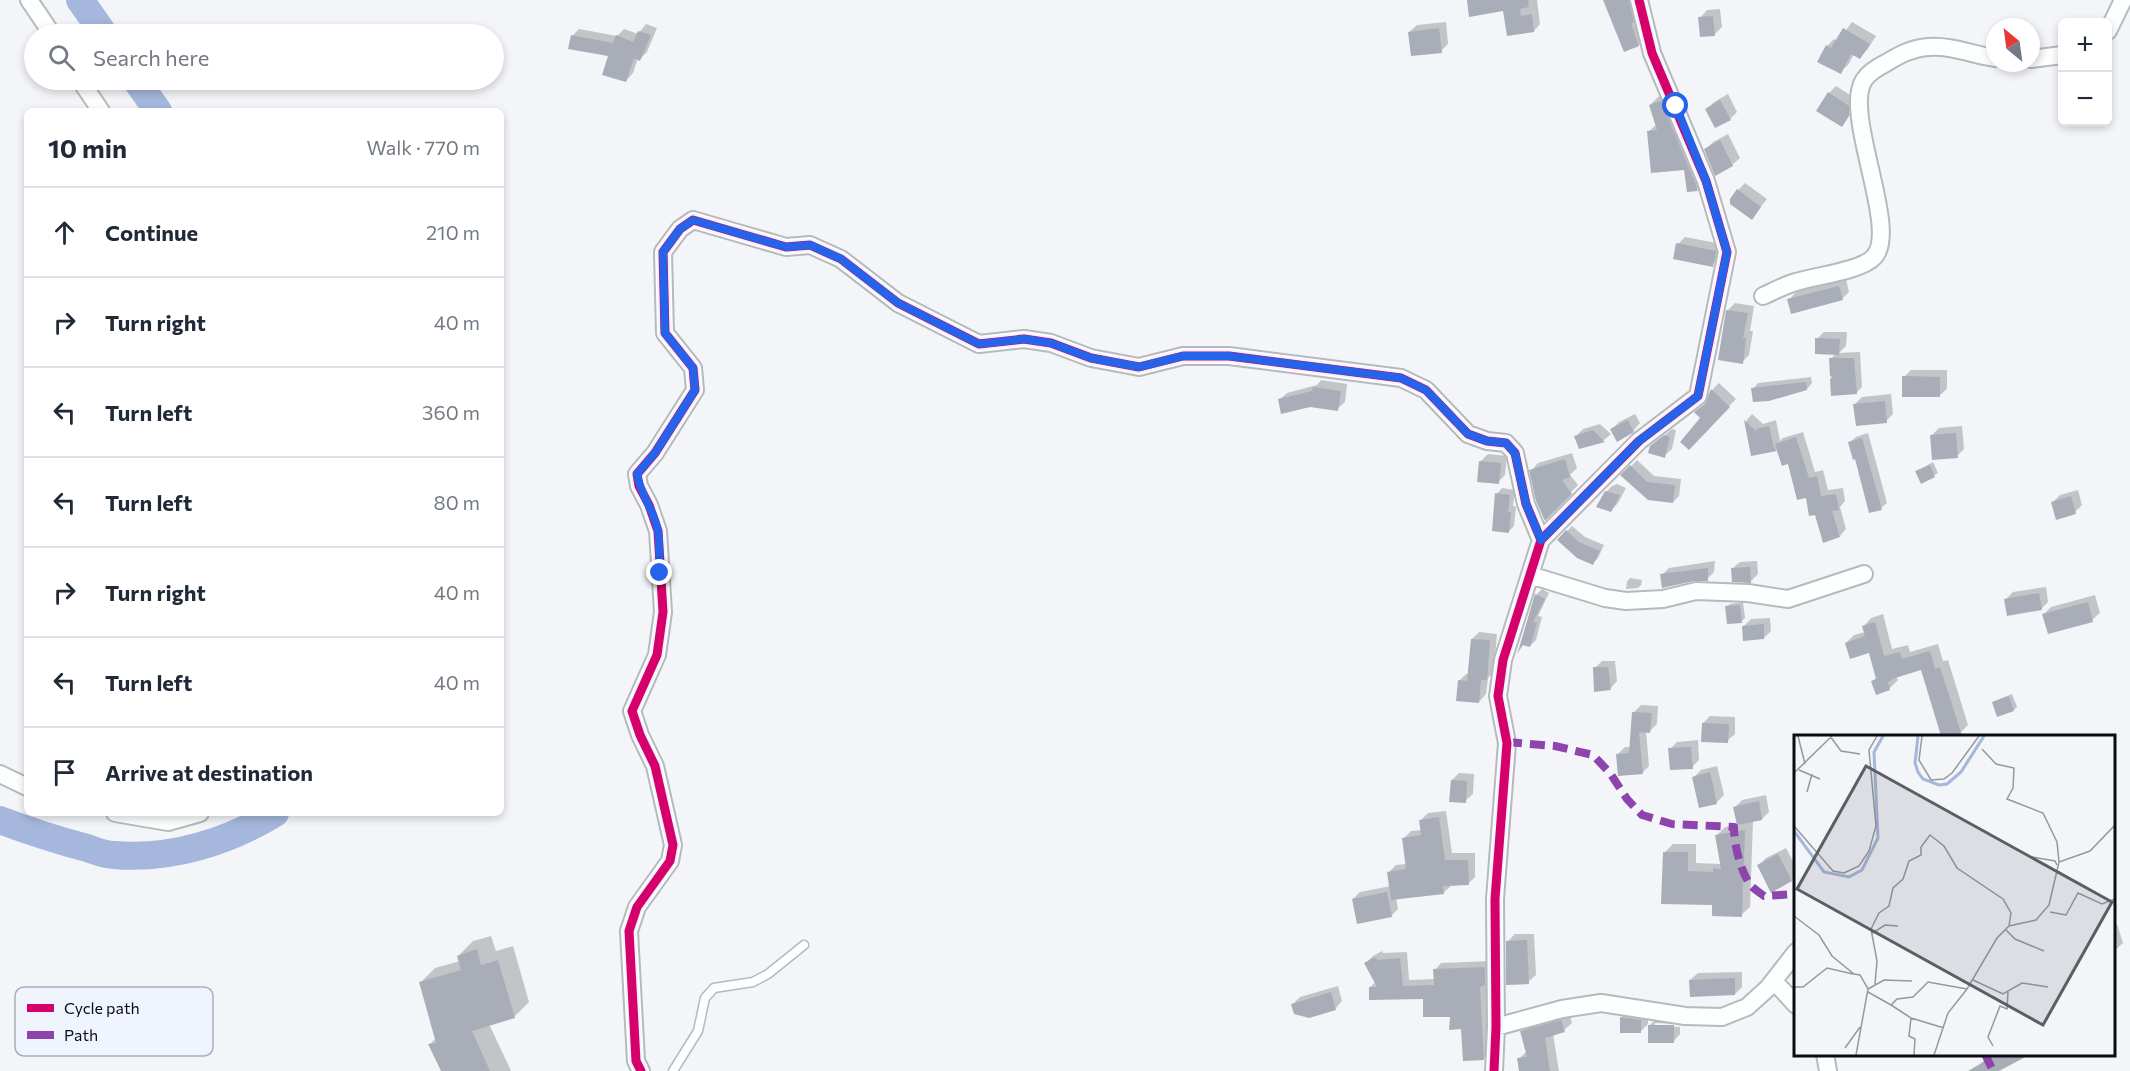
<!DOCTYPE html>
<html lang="en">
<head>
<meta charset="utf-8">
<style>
  body { margin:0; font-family:Commissioner,sans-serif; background:#f6f6f7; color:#1f2937 }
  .controls { position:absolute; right:18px; top:18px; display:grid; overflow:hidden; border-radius:9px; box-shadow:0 3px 9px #0003 }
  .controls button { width:54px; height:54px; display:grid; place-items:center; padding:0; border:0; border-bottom:2px solid #e0e1e3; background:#fff; color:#1f2937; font:30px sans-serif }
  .compass { position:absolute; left:1986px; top:18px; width:54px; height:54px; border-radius:50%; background:#fff; box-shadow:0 3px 9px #0003; rotate:331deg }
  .stop { position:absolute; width:18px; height:18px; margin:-14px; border:4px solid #2563eb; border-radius:50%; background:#fff }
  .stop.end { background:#2563eb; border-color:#fff; box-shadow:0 2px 6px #0008 }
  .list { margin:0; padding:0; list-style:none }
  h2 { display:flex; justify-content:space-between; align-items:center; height:78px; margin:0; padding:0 24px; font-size:26px }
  h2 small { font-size:20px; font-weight:400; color:#747a83 }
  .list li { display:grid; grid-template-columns:39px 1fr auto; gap:18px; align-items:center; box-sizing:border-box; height:90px; padding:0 24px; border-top:2px solid #e0e1e3 }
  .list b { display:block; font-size:22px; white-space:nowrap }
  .list em { font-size:20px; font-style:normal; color:#747a83 }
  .icon { flex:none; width:33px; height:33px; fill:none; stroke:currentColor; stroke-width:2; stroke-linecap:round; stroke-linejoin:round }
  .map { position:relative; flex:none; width:2130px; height:1071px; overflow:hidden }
  .search { position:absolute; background:#fff; box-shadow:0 3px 9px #0003; left:24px; top:24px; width:480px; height:66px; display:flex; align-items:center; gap:15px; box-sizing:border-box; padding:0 21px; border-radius:33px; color:#747a83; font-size:22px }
  .panel { position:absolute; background:#fff; box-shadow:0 3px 9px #0003; left:24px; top:108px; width:480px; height:708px; border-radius:9px }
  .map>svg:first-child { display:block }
</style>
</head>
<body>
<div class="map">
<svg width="2130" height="1071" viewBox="0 0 2130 1071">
  <rect width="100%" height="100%" fill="#f3f5f9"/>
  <!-- shadow -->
  <path fill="#0003" d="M1468,0H1537L1540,24L1534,31L1505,10Z
    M1605,0H1625L1626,7L1637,2L1646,38L1639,45L1624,50Z
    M1720,9L1722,27L1715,34L1700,18L1707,10Z
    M1446,22L1448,44L1441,51L1409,32L1417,25Z
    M1852,22L1876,36L1867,50L1860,57L1854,54L1848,65L1840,72L1827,46L1834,39L1838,41Z
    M646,24L657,28L647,52L640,59L638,58L633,73L626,81L610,55L572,36L579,29L617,36L624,29L638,34Z
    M1836,86L1856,99V107L1841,126L1829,93Z
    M1670,93L1706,181L1697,189L1685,168L1648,132L1657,124L1650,105L1659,96Z
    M1728,94L1737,112L1730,119L1707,109L1714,102Z
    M1728,134L1740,158L1732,165L1706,149L1713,142Z
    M1745,183L1767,199L1752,218L1738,190Z
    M1685,237L1722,244L1719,258L1712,265L1678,244Z
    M1846,279L1849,292L1842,299L1789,300L1796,292Z
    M1735,303L1754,306L1750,331H1753L1749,355L1742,362L1728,310Z
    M1824,332H1847L1846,346L1839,353L1860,352L1862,387L1856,393L1833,378L1830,359L1836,354L1817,339Z
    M1911,370H1947V389L1939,396L1904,377Z
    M1811,377L1812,383L1807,389H1753L1758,383Z
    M1321,380L1347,384L1345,402L1337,409L1279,400L1287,393L1317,385Z
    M1719,383L1736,399L1689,448L1702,418L1696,412L1707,402L1712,390Z
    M1891,394L1893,414L1886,421L1855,404L1862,397Z
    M1635,414L1640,423L1633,431L1612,429L1619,422Z
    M1752,414L1763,424L1776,420L1780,441L1783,438L1803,432L1815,472L1823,470L1828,490L1843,488L1845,501L1840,507L1846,529L1840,536L1816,513L1790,462L1778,449L1752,454L1746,421Z
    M1600,424L1611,434L1604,440L1580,447L1576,436L1583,429Z
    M1962,426L1964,449L1957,456L1932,435L1939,428Z
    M1672,429L1676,430L1672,449L1664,456L1652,446Z
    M1868,433L1887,503L1881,508L1850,442L1856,437Z
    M1572,453L1577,468L1570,475L1578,485L1545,519L1531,471L1538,463Z
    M1488,454L1507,456L1505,475L1498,482L1480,462Z
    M1637,460L1654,476L1681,479L1679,496L1673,502L1623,475Z
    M1933,462L1938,473L1922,482L1917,471Z
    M1617,484L1626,488L1618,503L1611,511L1604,494L1612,486Z
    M1502,488L1515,490L1513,506L1516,507L1514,526L1508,532L1497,494Z
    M2078,490L2082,505L2075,512L2053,502L2060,495Z
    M1572,526L1585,537L1604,545L1598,558L1593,563L1559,540Z
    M1715,561L1714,572L1707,579L1662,575L1669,568Z
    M1757,561L1758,574L1751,581L1732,569L1740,562Z
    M1630,578L1642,580L1641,585L1638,588L1626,589L1627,582Z
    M2046,587L2048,602L2041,609L2006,599L2013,592Z
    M1542,589L1549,593L1538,616L1542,617L1536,640L1530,646L1524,644L1520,650L1536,595Z
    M2095,595L2100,613L2092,620L2044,614L2051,607Z
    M1743,602L1745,618L1742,621L1726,607L1730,604Z
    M1883,614L1892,649L1908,645L1910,652L1938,644L1943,661L1948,660L1968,725L1960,733L1943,736L1922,668L1896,676L1898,680L1890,688L1877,693L1873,681L1877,677L1870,651L1846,643L1854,635L1865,632L1863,627L1871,618Z
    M1770,618L1771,631L1764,638L1743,627L1751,619Z
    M1479,632L1497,634L1494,672L1488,678L1486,694L1479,702L1459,681L1466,674H1469L1472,639Z
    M1602,661H1615L1617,681L1610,689L1595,668Z
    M2012,694L2017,707L2014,710L1998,715L1994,703L1997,700Z
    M1641,705L1658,706L1657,724L1650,731H1646L1649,766L1642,773L1618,754L1625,747H1631L1634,712Z
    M1710,716L1735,717V734L1727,741L1703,723Z
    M1698,740L1699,760L1692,767L1670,749L1677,742Z
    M1717,766L1724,795L1716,803L1694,777L1701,770Z
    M1459,773L1474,774L1473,794L1465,801L1452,780Z
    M1766,795L1769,812L1762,819L1753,821L1750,907L1741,915L1714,904L1665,852L1673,844H1696V863L1720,864L1721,862L1717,835L1725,827L1738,825L1735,807L1742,800Z
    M1446,811L1452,853H1475V877L1468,884L1451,886L1443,893L1396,898L1398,909L1391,916L1353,899L1360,892L1391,886L1389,872L1396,865L1407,864L1404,838L1411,831L1422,830L1420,821L1428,813Z
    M1786,848L1796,867V876L1791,880L1759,865L1766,858Z
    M2117,924L2123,943L2114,951V925Z
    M1515,934H1534L1536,975L1528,982L1507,942Z
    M491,936L496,951L513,946L529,1002L514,1017L489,1024L511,1071H442L430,1044L436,1038L420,983L435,968L460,961L458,956L473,941Z
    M1382,951L1383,953L1407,952L1409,980L1435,979V970L1441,963L1491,961V977L1487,982L1490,1052L1483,1059L1463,1028L1451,1015L1425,997L1370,987L1376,982L1366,963L1373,956Z
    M1742,972V987L1735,994L1690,980L1698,973Z
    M1338,986L1342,1001L1335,1009L1293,1004L1300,997Z
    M1629,1010L1648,1013V1024L1641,1031H1621L1622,1017Z
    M1569,1013L1572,1023L1564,1030L1553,1034L1559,1071H1521L1519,1059L1527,1051L1522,1032L1529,1024Z
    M1657,1018H1681V1024L1655,1023V1026L1680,1027V1034L1673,1042L1650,1025Z
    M1991,1054H2026L1996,1071H1979L1977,1067Z"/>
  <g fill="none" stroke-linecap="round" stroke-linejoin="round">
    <!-- river -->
    <path stroke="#a5b7dc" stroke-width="28" d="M80,0L104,34
      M136,80L158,111
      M0,820C29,831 57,840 87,848C96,851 105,855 114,855C170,860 228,842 275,813"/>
  </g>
  <!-- building -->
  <path fill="#a8adb8" d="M1467,0H1528L1529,7L1520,9L1521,16L1532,14L1534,32L1507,36L1503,11L1469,17Z
    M1603,0H1629L1634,22L1631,23L1639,46L1624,52Z
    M1713,16L1715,36L1700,37L1698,17Z
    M1439,28L1442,53L1411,56L1408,32Z
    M1843,28L1870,44L1860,59L1851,54L1841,74L1817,62L1826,45L1831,48Z
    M638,31L651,35L640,61L634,58L626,82L602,75L608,56L568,49L571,35L613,43L616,35L633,42Z
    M1828,92L1849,106V116L1842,127L1816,111Z
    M1720,100L1731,120L1715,128L1705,109Z
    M1661,101L1696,185L1698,191L1687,192L1684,170L1651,173L1647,131L1657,130L1649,105Z
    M1720,140L1733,166L1715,176L1704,149Z
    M1737,189L1761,207L1752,220L1730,204V199Z
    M1676,243L1716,251L1713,267L1673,259Z
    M1839,286L1843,300L1791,314L1787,299Z
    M1726,310L1748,313L1743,338H1746L1743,364L1718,360Z
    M1815,338L1840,339L1839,355L1815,354Z
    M1829,358H1854L1857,394L1831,396L1830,379L1832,377L1830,376Z
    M1902,376L1940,377V397H1902Z
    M1806,382L1807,390L1769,401L1753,402L1751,388Z
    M1313,387L1341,391L1338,411L1310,407L1281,414L1278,399L1312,391Z
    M1711,389L1730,407L1689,450L1680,442L1700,418L1694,412L1705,404Z
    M1885,401L1887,423L1856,426L1853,404Z
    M1628,420L1634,432L1617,442L1610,429Z
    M1744,420L1757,432L1756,429L1769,426L1774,448L1777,451L1775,444L1796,437L1809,478L1817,476L1821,496L1836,494L1839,510L1832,511L1840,537L1823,543L1815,515L1809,516L1806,498L1797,500L1788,464L1782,466L1777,451L1751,456Z
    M1593,430L1605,442L1579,449L1574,436Z
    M1956,433L1958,458L1932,460L1930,435Z
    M1664,435L1670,437L1665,458L1648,453L1650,446Z
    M1862,438L1882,510L1869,513L1855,459L1853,460L1848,442Z
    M1565,459L1570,477L1562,480L1572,494L1545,521L1536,501L1529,470Z
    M1479,461L1501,463L1499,484L1477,482Z
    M1630,465L1647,482L1675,485L1673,503L1648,500L1620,475Z
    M1930,465L1935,477L1921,484L1915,471Z
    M1605,491L1620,495L1611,512L1596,507Z
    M1495,493L1510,495L1508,512H1511L1509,533L1492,531Z
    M2071,496L2076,514L2056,520L2051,502Z
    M1566,530L1579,542L1600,551L1593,565L1577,558L1557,540Z
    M1750,567L1751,583L1732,582L1731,568Z
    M1708,568V581H1694L1662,588L1660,574Z
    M2039,593L2042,610L2007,616L2004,599Z
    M1535,594L1545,599L1533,622L1537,623L1530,647L1522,645L1517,655Z
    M2088,602L2093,622L2048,634L2042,614Z
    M1740,605L1742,623L1727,624L1725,606Z
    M1875,622L1884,656L1900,652L1902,659L1930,651L1935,669L1940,667L1962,736H1941L1921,670L1892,679V680L1888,682L1890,690L1876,695L1871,681L1876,679L1869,653L1850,659L1845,643L1865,636L1862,626Z
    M1764,624V639L1743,641L1742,626Z
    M1471,639L1490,640L1487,680H1481L1479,703L1456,701L1458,680L1467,681Z
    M1593,667H1608L1611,690L1594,692Z
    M2009,696L2014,711L1997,717L1992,702Z
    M1632,712L1652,713L1650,733L1639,732L1643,774L1618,776L1616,754L1629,753Z
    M1702,723L1729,724L1728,743L1701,742Z
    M1691,747L1693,769L1670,770L1668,748Z
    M1710,772L1717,804L1699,808L1692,777Z
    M1451,780L1467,781L1466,803L1449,802Z
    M1759,801L1762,820L1737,825L1733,807Z
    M1439,817L1445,860H1468L1469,885L1443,886L1444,894L1391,900L1387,872L1406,869L1402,838L1421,835L1419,820Z
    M1745,830L1742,917L1712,916V905L1661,904L1663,852H1688V871L1713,872V868L1721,869L1715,835Z
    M1778,854L1792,881L1771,893L1757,865Z
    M1387,892L1392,917L1357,924L1352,899Z
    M1527,940L1529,984L1506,985V941Z
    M477,949L481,965L498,960L515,1018L472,1031L490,1071H441L428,1044L436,1043L419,982L461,970L457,956Z
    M1375,957L1377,960L1400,958L1403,986L1434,985L1433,969L1485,967V985L1480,987L1484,1060L1463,1061L1461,1029L1449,1030L1450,1017H1423V999L1369,1000V987H1377L1364,963Z
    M1735,978V995L1690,997L1689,980Z
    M1331,992L1336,1010L1309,1018L1294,1014L1291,1004Z
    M1620,1017L1641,1020V1033H1620Z
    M1561,1020L1565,1032L1545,1038L1550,1071H1519L1517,1058L1527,1057L1520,1031Z
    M1648,1025H1674V1043H1648Z
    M1997,1054H2031L1999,1071H1968Z"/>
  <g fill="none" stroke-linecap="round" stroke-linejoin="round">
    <!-- lane casing -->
    <g stroke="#b6b9be" stroke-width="11">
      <path id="lane" d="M673,1071L698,1031L705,998L714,988L753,982L768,974L804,945"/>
    </g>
    <!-- street casing -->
    <g stroke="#b6b9be" stroke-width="20">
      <path id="street" d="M29,0L52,34
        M2108,31L2123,0
        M2031,59L2062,55
        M80,80L101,111
        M1763,296C1774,291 1785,285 1796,282C1815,276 1861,271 1874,257C1900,230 1842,113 1864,80C1869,72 1878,67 1886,63C1899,55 1912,48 1928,47C1951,45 1973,55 1995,58
        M1530,575L1605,598L1626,601L1663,599L1696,591L1748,593L1788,599L1864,574
        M0,774L27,787
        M115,813L168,822L200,813
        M1774,981L1796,1005
        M1496,1027L1562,1009L1601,1003L1685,1016L1722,1017L1747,1007L1768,988L1796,952
        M1825,1054L1828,1071
        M641,1071L636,1061L629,931L637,907L670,861L673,845L655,766L640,735L632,711L657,655L663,612L658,531L649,505L639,486L637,474L655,453L695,390L693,368L665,333L663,252L680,229L693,220L786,247L810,245L841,259L898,303L979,344L1024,339L1051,343L1091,358L1139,367L1183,356H1229L1401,378L1426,390L1468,434L1487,441L1506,443L1515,453L1526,504L1541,540
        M1494,1071L1496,1027L1495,899L1507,743L1498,696L1503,660L1541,540L1639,441L1698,396L1727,252L1706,181L1652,53L1639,0"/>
    </g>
    <!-- lane -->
    <use href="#lane" stroke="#fdfefe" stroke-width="8"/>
    <!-- street -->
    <use href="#street" stroke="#fdfefe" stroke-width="16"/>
    <!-- quiet -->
    <path stroke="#8e44ad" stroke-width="8" stroke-dasharray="15 8" stroke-linecap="butt" d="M1507,742L1555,746L1593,755L1610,773L1627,799L1642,815L1672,824L1734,827C1734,845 1740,868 1749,883C1752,888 1759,892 1764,896L1796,894
      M1985,1054L1993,1071"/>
    <!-- cycleway casing -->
    <g stroke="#f0f4fc" stroke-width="13">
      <path id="cycleway" d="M641,1071L636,1061L629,931L637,907L670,861L673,845L655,766L640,735L632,711L657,655L663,612L658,531L649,505L639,486L637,474L655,453L695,390L693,368L665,333L663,252L680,229L693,220L786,247L810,245L841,259L898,303L979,344L1024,339L1051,343L1091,358L1139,367L1183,356H1229L1401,378L1426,390L1468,434L1487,441L1506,443L1515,453L1526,504L1541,540
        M1494,1071L1496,1027L1495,899L1507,743L1498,696L1503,660L1541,540L1639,441L1698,396L1727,252L1706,181L1652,53L1639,0"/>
    </g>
    <!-- cycleway -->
    <use href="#cycleway" stroke="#d6006c" stroke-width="9"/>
  </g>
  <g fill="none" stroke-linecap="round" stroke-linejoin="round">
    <!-- route -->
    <path stroke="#2563eb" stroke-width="8" d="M660,573C659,560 660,545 658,531C654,510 640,494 637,474L655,453L695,390L693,368L665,333L663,252L680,229L693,220L786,247L810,245L841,259L898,303L979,344L1024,339L1051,343L1091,358L1139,367L1183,356H1229L1401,378L1426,390L1468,434L1487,441L1506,443L1515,453L1526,504L1541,540L1639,441L1698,396L1727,252L1706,181L1676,106"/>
  </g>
  <!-- overview -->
  <g transform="translate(1794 735)">
    <rect width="321" height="321" fill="#f3f5f9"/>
    <path fill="none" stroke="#a5b7dc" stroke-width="3" d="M124,1L121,28L124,37L129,44L145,50L153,49L167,37L190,1M0,96L30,137L55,142L68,135L84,103L80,17L89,1"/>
    <path fill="none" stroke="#95989d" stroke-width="1.5" d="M4,1L11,29M36,1L47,16L66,19M128,1L125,25L137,45L150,44L158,38L185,1M188,14L202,29L220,33L219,53L213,64L249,78L263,107L265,127M5,35L26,44M0,38L38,1M13,57L18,39M0,91L39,136L50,138L65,131L75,116L82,91L75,15L83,1M238,122L261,126L263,130M256,177L272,180L284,158L308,169L321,164M0,181L25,200L38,221L60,239L66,240L74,254L62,320M212,195L221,204L250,216M77,199L91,190L104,191M179,245L209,259L228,248L254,252M81,249L83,226L77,194L85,178L95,171L99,153L109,144L115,126L127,120V112L136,100L150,111L163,133L209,164L217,178L215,191M0,252H9L33,233L59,239M74,254L90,245L118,246M74,257L97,270L103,264L119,262L134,247L173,254M97,270L117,283L150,293M117,283L115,301L121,304L120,320M199,311L194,302L206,271L213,274L214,257M51,313L66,292M140,320L154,278L173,254L203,203L215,191L242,185L255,170L265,127L296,116L321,90"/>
    <path fill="#5b5e63" fill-opacity="0.15" stroke="#5b5e63" stroke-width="3" d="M72,31L318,167L249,290L3,154Z"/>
    <rect width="321" height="321" fill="none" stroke="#090c12" stroke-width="3"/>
  </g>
  <!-- legend -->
  <rect x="15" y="987" width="198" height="69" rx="9" fill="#f0f4fc" stroke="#abaeb6" stroke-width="1.5"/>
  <rect x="27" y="1004" width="27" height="8" fill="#d6006c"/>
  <rect x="27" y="1031" width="27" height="8" fill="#8e44ad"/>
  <g font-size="16" fill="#090c12">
    <text x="64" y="1014">Cycle path</text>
    <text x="64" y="1041">Path</text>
  </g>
</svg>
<div class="controls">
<button>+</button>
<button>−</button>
</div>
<svg class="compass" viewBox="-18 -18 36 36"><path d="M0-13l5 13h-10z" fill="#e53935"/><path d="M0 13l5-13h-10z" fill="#747a83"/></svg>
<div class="stop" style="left:1676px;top:106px"></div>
<div class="stop end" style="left:660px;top:573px"></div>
<div class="search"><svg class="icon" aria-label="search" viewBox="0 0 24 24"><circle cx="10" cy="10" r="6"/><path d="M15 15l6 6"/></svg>Search here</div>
<section class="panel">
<h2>10 min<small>Walk · 770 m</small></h2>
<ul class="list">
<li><svg class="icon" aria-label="ahead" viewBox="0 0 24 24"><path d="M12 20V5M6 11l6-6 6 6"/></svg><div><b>Continue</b></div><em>210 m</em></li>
<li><svg class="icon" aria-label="right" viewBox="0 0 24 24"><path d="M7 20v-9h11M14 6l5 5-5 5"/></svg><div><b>Turn right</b></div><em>40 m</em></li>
<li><svg class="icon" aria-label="left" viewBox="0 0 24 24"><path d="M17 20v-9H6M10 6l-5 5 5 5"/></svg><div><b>Turn left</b></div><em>360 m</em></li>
<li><svg class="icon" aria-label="left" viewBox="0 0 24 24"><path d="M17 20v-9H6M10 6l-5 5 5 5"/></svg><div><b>Turn left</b></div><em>80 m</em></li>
<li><svg class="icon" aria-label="right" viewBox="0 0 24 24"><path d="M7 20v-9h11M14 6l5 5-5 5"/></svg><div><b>Turn right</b></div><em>40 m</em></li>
<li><svg class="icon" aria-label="left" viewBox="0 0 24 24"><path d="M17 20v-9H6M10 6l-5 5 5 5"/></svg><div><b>Turn left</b></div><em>40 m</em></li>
<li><svg class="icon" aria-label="arrive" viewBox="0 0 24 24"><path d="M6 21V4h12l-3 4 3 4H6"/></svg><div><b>Arrive at destination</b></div></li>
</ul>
</section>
</div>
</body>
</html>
